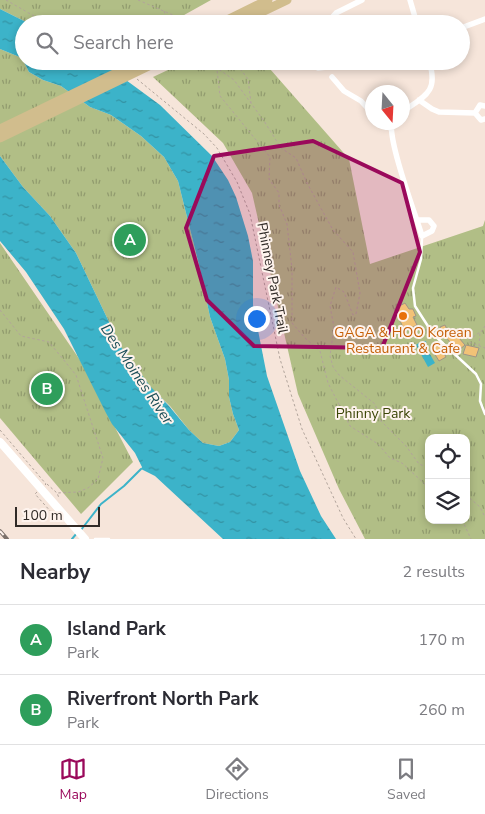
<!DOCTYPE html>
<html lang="en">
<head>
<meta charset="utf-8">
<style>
  body { margin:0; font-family:"Nunito Sans",sans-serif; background:#f7f7f7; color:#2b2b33 }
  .controls { position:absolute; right:15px; bottom:15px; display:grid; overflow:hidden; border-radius:10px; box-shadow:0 2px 8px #0003 }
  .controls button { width:45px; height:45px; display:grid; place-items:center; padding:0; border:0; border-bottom:1px solid #e1e1e2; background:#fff; color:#2b2b33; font:25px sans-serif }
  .compass { position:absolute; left:365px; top:85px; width:45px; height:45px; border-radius:50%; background:#fff; box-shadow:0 2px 8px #0003; rotate:162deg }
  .scale { position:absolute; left:15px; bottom:12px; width:85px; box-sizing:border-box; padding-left:5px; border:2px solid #312b27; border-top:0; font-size:14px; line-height:18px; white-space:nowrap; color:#312b27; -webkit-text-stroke:4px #fef3ed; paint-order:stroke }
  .you { position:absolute; left:256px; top:318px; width:18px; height:18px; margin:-12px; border:4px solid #fff; border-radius:50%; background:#1a73e8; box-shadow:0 0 0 8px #1a73e833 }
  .badge { display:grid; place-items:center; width:32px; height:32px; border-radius:50%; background:#9a095b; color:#fff; font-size:16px; font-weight:700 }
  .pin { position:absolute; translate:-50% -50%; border:2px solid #fff; box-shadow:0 1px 5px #0006 }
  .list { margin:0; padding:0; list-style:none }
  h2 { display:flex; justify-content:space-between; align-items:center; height:65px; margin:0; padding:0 20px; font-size:21px }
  h2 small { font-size:16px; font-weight:400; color:#7c7c81 }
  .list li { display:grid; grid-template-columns:32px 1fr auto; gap:15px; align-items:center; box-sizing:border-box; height:70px; padding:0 20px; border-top:1px solid #e1e1e2 }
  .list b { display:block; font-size:19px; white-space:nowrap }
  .list p { margin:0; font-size:16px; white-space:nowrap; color:#7c7c81 }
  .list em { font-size:16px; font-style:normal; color:#7c7c81 }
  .icon { flex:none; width:28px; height:28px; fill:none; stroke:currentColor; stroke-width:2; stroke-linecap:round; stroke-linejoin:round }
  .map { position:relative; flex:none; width:485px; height:539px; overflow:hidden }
  .search { position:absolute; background:#fff; box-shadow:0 2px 8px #0003; left:15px; right:15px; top:15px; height:55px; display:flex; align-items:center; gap:12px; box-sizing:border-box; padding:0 18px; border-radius:28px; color:#7c7c81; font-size:19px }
  .sheet { height:205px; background:#fff }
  nav { display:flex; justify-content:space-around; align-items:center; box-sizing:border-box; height:70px; border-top:1px solid #e1e1e2; background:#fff; font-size:14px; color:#7c7c81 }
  nav a { display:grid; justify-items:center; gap:2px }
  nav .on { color:#9a095b }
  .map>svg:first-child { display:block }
</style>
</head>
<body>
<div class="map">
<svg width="485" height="539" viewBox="0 0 485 539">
  <defs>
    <pattern id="grass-tufts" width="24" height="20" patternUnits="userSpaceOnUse" patternTransform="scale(1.25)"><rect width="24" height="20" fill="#b1be86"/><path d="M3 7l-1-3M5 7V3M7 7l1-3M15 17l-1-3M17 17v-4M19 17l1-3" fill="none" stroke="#919b6e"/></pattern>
    <pattern id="water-ripples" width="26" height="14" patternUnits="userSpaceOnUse" patternTransform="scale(1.25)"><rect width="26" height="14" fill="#3cb3c9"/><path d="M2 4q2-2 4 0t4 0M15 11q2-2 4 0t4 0" fill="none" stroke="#3392a3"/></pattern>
  </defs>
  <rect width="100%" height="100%" fill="#f6e5da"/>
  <!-- grass -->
  <path fill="url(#grass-tufts)" fill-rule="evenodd" d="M0,0H211L168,24H30L0,9Z
    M0,49L22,58L29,72L43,80L61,86L90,107L111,115L141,136L164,157L178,181L200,269L210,317L225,359L229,380V397L233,414L239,430L230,442L219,446L203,443L189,430L170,406L150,387L121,347L76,253L50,216L23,187L0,156Z
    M187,61H263L349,159L370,264L483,226L485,220V539H365L339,489L298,394L252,193L223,143L153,77ZM429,438H466V520H429Z
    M0,243L80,360L133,462L81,514L0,418Z"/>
  <!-- water -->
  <path fill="url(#water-ripples)" d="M0,9L30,24H24V61H98L115,72L160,105L212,156L228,180L236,197L248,236L253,261V305L267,376L300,471L321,516L336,539H223L155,476L141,469L142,467L135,453L112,424L106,413L64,329L26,272L0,241V156L23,187L50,216L76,253L121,347L150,386L169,406L189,430L203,443L219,446L230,442L239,430L233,414L229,397V380L225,359L210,317L200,269L178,181L164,157L141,136L111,115L90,107L61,86L43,80L29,72L22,58L0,49Z
    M426,341L427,349L435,363L428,367L416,345L420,342Z"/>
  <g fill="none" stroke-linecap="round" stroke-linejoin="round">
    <!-- stream -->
    <path stroke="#3cb3c9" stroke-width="2" d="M81,530L101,504L124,486L141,469
      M72,539L77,533"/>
  </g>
  <!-- building -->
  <path fill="#f2c277" stroke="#9e9587" d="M405,303L409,309H413L416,316L413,317L417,325L405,331L394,309Z
    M445,325L449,334L453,331L465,345L458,351L443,334L440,327Z
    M439,344L446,357L439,361L431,348Z
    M466,345L479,348L476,357L463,354Z"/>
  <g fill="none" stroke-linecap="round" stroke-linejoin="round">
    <!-- path -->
    <path stroke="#b1a49b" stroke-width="1" stroke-dasharray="2.5 2.5" stroke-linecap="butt" d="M6,0L48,24
      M138,0L194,24
      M164,11L168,24
      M202,24L214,18
      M112,61L118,64
      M207,61L234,80L264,121L281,148L296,158L307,183L333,230L353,252L360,293L356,314L353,315L344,292L336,287L330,306L334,327L330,356L333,367L339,375L375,404L381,421L406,446L419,464L429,468
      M216,61L220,96L270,157L269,179L279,193V205L287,224L292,269V323L305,338L320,351L328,383L350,426L378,444L390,458L402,463L429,488
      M234,61L248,79L251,103
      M137,79L204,134L217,148L237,182L250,214L280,359L302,429L343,518L356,539
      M0,310L21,336L49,342L76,375L103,458L98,479L88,488L78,492L57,493
      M481,332L485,326
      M479,346L480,332L469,340V342L485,348
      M0,430L46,484L45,485
      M47,484L57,493L59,498
      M37,492L35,494L52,513
      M466,495L480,507L485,517
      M462,520L471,539"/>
    <!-- lane -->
    <path stroke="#fff" stroke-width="2.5" d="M422,238L421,259L413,288L415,306L433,334L476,374L481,384L480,401L485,414
      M95,539H109"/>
    <!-- street -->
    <path stroke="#fff" stroke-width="5.5" d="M410,0L417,24
      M326,24L336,13L362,0
      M461,28L485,19
      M315,61L313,66L318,68L327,67L332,61
      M332,77L344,91L361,101L372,113
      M419,100L432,109L439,112L475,113
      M485,106L480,105L475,113L481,120L485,119
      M402,112C425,96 439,92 429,61
      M382,122L390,128
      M392,122C387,139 416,216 422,236L432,231L434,226L429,220H417"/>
    <!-- secondary -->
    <path stroke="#fff" stroke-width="8" d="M0,442L85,539"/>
    <!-- primary -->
    <path stroke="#d1bd8d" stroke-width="9" d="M219,24L268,0
      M237,24L287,0
      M0,129L141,61
      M0,138L159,61"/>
    <!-- rail casing -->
    <g stroke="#7c716b" stroke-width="4">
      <path id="rail" d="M0,531L7,539"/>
    </g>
    <!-- rail -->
    <use href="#rail" stroke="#fef3ed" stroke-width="2" stroke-dasharray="5.5" stroke-linecap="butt"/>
  </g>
  <!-- marked area -->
  <path fill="#9a095b" fill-opacity="0.2" stroke="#9a095b" stroke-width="4" stroke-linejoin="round" d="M313,141L402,183L420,252L382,348L254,346L207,300L186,228L214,156Z"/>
  <!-- markers -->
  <circle fill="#e8710a" stroke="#fef3ed" stroke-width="2" cx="403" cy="316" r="5"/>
  <g text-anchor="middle" stroke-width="4" stroke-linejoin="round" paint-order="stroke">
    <!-- street labels -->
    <g font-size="14" fill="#312b27" stroke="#fef3ed">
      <text transform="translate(273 278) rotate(79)" y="5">Phinney Park Trail</text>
    </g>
    <!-- food labels -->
    <g font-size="14" fill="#c56008" stroke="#fef3ed">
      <text x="403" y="337">GAGA &amp; HOO Korean<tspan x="403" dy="16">Restaurant &amp; Cafe</tspan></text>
    </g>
    <!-- park labels -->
    <g font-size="14" fill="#3b4506" stroke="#fef3ed">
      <text x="373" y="418">Phinny Park</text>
    </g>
    <!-- water labels -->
    <g font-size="15" font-style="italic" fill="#1b4d57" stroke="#fef3ed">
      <text transform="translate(137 374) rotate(56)" y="5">Des Moines River</text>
    </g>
  </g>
</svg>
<div class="controls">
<button><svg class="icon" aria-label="locate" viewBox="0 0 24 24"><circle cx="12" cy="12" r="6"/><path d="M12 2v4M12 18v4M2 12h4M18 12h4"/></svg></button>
<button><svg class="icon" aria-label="layers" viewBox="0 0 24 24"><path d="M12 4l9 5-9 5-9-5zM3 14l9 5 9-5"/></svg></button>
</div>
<svg class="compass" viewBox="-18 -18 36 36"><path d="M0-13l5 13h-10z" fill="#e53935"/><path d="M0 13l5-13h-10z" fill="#7c7c81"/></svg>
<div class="scale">100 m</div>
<div class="you"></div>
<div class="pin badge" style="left:130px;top:240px;background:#2e9e5b">A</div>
<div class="pin badge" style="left:47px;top:389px;background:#2e9e5b">B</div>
<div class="search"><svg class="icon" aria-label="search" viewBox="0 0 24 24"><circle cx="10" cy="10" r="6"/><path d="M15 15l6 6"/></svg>Search here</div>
</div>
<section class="sheet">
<h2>Nearby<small>2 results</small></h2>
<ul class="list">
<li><span class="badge" style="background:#2e9e5b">A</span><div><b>Island Park</b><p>Park</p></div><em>170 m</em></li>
<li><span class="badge" style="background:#2e9e5b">B</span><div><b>Riverfront North Park</b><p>Park</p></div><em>260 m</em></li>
</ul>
</section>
<nav>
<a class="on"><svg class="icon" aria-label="map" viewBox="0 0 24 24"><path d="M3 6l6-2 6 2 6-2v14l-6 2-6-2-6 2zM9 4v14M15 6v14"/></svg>Map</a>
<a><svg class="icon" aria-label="directions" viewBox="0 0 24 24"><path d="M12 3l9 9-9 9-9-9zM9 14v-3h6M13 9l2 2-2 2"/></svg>Directions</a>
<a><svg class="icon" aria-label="saved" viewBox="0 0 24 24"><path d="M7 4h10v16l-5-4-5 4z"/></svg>Saved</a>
</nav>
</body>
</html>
